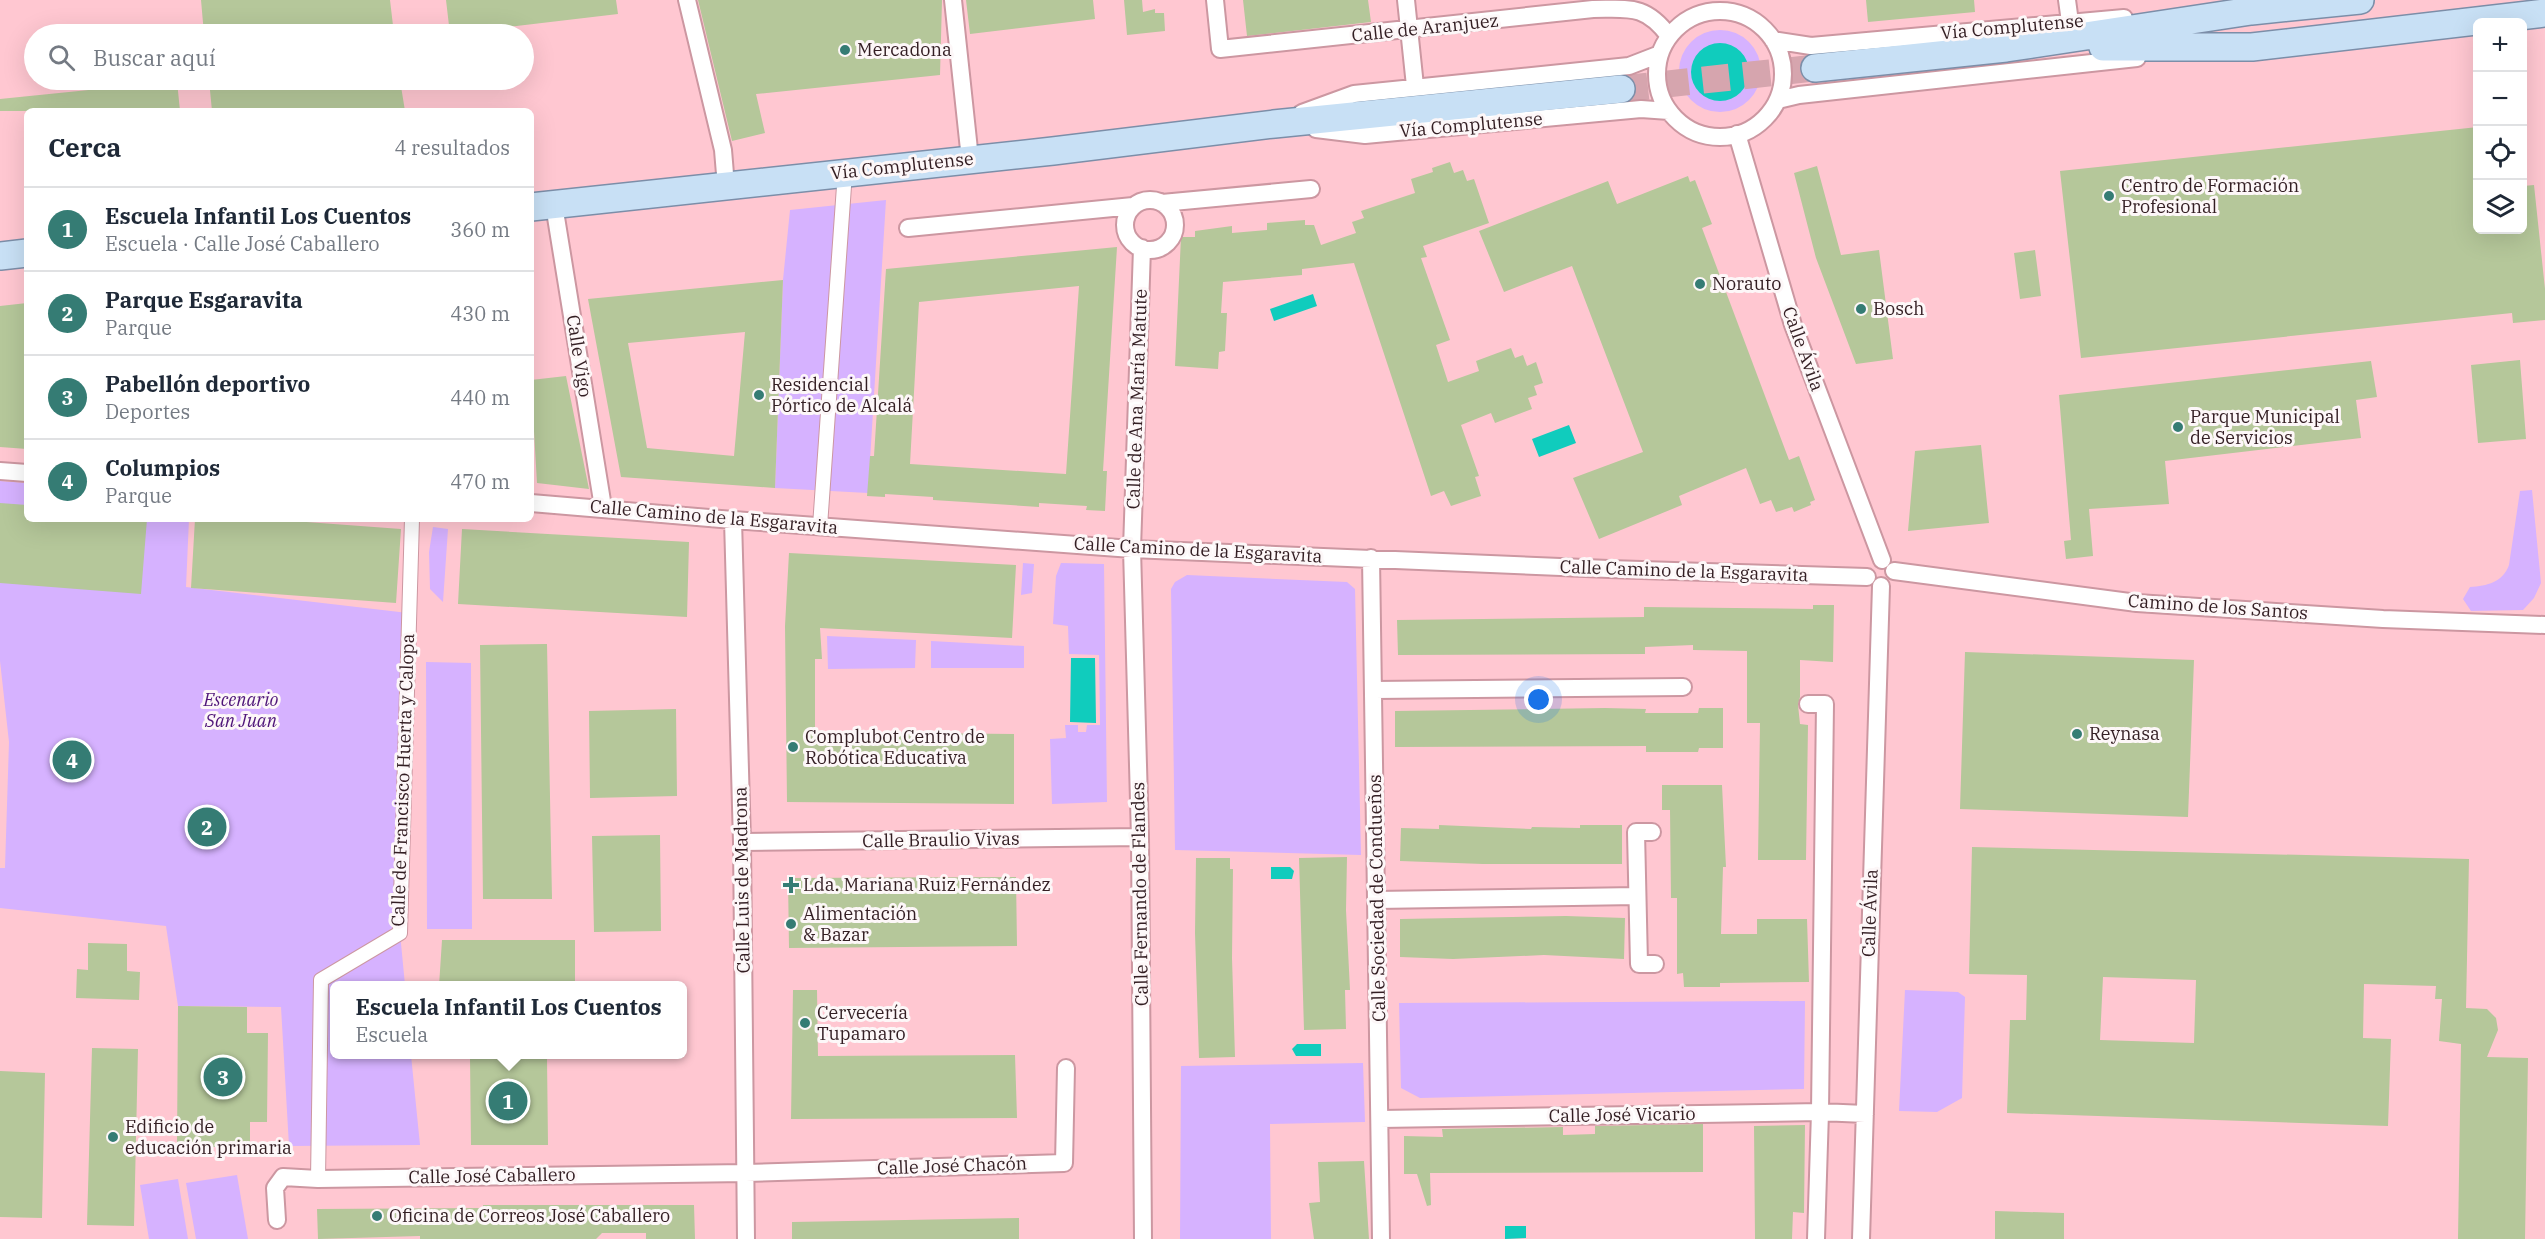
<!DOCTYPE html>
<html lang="es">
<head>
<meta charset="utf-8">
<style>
  body { margin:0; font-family:"IBM Plex Serif",serif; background:#f2f2f3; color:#1f2937 }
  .controls { position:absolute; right:18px; top:18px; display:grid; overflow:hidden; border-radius:9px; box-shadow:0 6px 24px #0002 }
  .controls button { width:54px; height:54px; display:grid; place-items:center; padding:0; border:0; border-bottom:2px solid #e0e1e3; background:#fff; color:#1f2937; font:30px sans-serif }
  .you { position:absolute; left:1539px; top:700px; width:21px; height:21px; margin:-15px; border:4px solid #fff; border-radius:50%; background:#1a73e8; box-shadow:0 0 0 9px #1a73e833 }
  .badge { display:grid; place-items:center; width:39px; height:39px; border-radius:50%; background:#357c74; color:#fff; font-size:20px; font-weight:700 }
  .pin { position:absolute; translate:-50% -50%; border:3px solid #fff; box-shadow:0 2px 6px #0006 }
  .popup { position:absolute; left:330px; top:981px; width:357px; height:78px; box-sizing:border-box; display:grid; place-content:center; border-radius:9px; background:#fff; filter:drop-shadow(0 2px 4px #0005); font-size:20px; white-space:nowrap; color:#747a83 }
  .popup b { font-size:22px; color:#1f2937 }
  .popup::after { content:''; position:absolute; left:50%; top:100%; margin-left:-12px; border:12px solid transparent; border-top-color:#fff }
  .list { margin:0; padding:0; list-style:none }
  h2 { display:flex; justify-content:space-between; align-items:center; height:78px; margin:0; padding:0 24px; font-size:26px }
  h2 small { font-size:20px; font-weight:400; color:#747a83 }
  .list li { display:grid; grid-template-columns:39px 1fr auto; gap:18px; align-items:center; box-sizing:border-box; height:84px; padding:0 24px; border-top:2px solid #e0e1e3 }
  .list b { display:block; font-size:22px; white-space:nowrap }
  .list p { margin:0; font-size:20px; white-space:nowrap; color:#747a83 }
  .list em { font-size:20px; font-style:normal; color:#747a83 }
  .icon { flex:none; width:33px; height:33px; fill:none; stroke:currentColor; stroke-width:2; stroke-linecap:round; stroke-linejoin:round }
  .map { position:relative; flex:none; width:2545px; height:1239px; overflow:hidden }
  .search { position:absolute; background:#fff; box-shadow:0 6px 24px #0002; left:24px; top:24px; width:510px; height:66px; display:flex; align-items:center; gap:15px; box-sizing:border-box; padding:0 21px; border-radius:33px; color:#747a83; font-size:22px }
  .panel { position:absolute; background:#fff; box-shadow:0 6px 24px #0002; left:24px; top:108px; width:510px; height:414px; border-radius:9px }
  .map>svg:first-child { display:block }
</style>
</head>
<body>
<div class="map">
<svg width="2545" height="1239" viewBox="0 0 2545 1239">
  <rect width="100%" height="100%" fill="#ffc7d1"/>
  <!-- green -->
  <path fill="#d6b2ff" d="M1679 71a41 41 0 1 1 82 0a41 41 0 1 1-82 0Z
    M886,200L868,493L775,488L783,280L790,210Z
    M0,481L27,483V519H189L186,587L408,613L400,933L405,985L334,986V1054L411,1055L420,1145L289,1146L281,1007L178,1006L166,926L0,908V868H5L9,742L0,661Z
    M2532,490L2541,583L2534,598L2523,610L2471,611L2463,599L2470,587C2487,586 2503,582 2509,565L2520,491Z
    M433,527L448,529L443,602L430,589L429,552Z
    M1023,563L1034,564L1032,593L1021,595Z
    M1061,563L1104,564L1107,802L1052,804L1050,739L1066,738L1065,725H1078V732H1086L1087,725H1100L1099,655L1069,654L1068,626L1053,624L1056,576Z
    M1187,575L1347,582L1355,589L1361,855L1175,850L1171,589L1175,582Z
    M827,636L916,640L915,668L828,669Z
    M931,641L1024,646V668H931Z
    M426,662L471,663L472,929H427Z
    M1905,990L1958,992L1965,997L1962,1098L1937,1112L1899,1111Z
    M1805,1001L1804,1089L1420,1098L1401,1088L1399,1003Z
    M1363,1063L1365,1122L1270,1124L1271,1239H1180L1181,1066Z
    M237,1175L248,1239H196L186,1183Z
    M178,1179L188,1239H149L140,1185Z"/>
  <!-- water -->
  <path fill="#10ccbd" d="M1691 72a29 29 0 1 1 58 0a29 29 0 1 1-58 0Z
    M1313,294L1317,306L1274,321L1270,309Z
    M1569,425L1576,443L1539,457L1532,439Z
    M1071,658H1095L1096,723L1070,722Z
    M1271,867H1290L1294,871L1292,879H1271Z
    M1297,1044H1321V1056H1296L1292,1049Z
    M1505,1226H1526V1238L1505,1239Z"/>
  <!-- building -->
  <path fill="#b5c79a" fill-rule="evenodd" d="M201,0H390L394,34H204Z
    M446,0H616L618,14L450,34Z
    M698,0H942L940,75L756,94L765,133L732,141Z
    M966,0H1093L1095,19L970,34Z
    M1124,0H1142L1143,12L1155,9V13H1164L1165,31L1127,35Z
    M1243,0H1368L1371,22L1247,36Z
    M1866,0H1974L1975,12L1868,22Z
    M209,80H400L405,111H212Z
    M177,81L180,111H0V99Z
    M2478,127V230H2523V186L2534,185L2545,289V320L2513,323L2512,313L2081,358L2060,171Z
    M1450,162L1454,173L1463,170L1467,181L1474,179L1489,223L1423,246L1427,257L1421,258L1450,340L1436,345L1448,382L1479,371L1476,361L1511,348L1515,358L1523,355L1527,366L1536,362L1543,383L1534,386L1537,395L1528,398L1532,409L1495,423L1491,413L1461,425L1479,476L1475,477L1481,496L1451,506L1444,491L1431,496L1354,263L1302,269V275L1223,282L1221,313H1227L1225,351L1219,352L1218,369L1175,366L1181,237H1195V231L1232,226V233L1267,230V223L1305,220V225H1314L1321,245L1356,233L1352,222L1364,218L1361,211L1415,193L1411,179L1433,172L1432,168Z
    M1817,166L1841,255L1879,250L1893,359L1856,364L1816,258L1794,173Z
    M1688,176L1690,182L1695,180L1712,224L1702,228L1789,460L1799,456L1815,500L1810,502L1811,505L1794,512L1792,507L1776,512L1771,500L1760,504L1746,468L1679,496L1682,505L1599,539L1573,478L1643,452L1572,266L1504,292L1479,231L1608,181L1617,204Z
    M1117,247L1103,471H1107L1105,511L1086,510L1087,506L1039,503V507L965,502L933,500V497L885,494V497L867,496L870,456H874L886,269ZM1079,286L1066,474L910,464L919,302Z
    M2035,250L2041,296L2020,299L2014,253Z
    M783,280L775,488L621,477L588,299ZM745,332L734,456L647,448L628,343Z
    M27,303V449L0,447V306Z
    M2520,360L2526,439L2478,443L2471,365Z
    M2371,361L2377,397L2356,400L2361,438L2165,461L2169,504L2089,509L2093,556L2066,559L2064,541L2071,540L2059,395Z
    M566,376L589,489L537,483L531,380Z
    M1981,445L1989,523L1908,531L1915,451Z
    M0,503L27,505V519H147L141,594L0,583Z
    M195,519H266L401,529L396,603L191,588Z
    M462,529L689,542L687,617L458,604Z
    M789,553L1016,565L1012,638L820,628L822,659H815V732L1014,734V804L787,802L785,626Z
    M1813,605H1834L1833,662L1800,660V697L1798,705L1800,724L1808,725L1806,860H1758L1760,723H1747V651L1693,650V645L1645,647V654L1398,655L1397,620L1644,617V607L1813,609Z
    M547,644L552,899H483L480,645Z
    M1965,652L2194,660L2188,817L1960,809Z
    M1699,708H1723V748H1699L1698,752H1646V746L1395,747V711L1605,708L1646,709L1645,713H1698Z
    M676,709L677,796L590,798L589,711Z
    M1662,785H1722L1726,867H1723L1721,934H1757V919H1807L1809,982L1720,983V987H1684L1683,973L1677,974V898H1671L1670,810H1662Z
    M1439,825L1531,829L1532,827L1580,828V825H1622V864H1483L1400,861L1401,828L1439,829Z
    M660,835L661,931L594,932L592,836Z
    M1972,847L2469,859L2466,1008L2487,1009L2496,1018L2498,1030L2487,1057L2528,1058L2525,1239H2458L2461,1044L2439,1041L2442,999H2435L2436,986L2364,984L2363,1038L2391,1039L2388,1126L2007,1113L2010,1020H2026L2027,975L1969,974ZM2103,977L2196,980L2194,1043L2100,1040Z
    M1347,857L1346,910L1350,990H1345L1346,1029L1304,1030L1299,858Z
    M1196,858H1230V869H1233L1232,958L1235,1057L1199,1058L1195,933Z
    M1016,877L1017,946L789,948L788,878Z
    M1566,916L1625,918L1624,959L1544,955L1453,959L1400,957V919Z
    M442,940H575V986H439Z
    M88,943L127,944V971L140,972L139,1000L76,998L77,969L88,970Z
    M793,990H817L818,1056L1015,1055L1017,1118L791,1119Z
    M178,1006L247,1007V1033H268L267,1122H250V1147H177Z
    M92,1048L138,1049L134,1226L87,1225Z
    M470,1058H547L548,1145H471Z
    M0,1071L45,1073L42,1218L0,1217Z
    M1703,1124V1172L1430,1173L1431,1205L1427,1206L1417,1174H1404V1136L1443,1137L1442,1129L1563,1127V1135L1595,1134V1126Z
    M1805,1125L1804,1213L1793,1212L1792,1239H1755L1754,1126Z
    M1364,1161L1369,1239H1314L1309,1203L1320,1202L1318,1162Z
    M483,1205H694L695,1239H646V1233H602L596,1239H420V1236L318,1239L317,1209L483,1208Z
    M1995,1211L2064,1213V1239H1995Z
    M1019,1218V1239H792V1222Z"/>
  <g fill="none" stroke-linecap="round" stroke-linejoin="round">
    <!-- primary-tunnel -->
    <path stroke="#d6a5ae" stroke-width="27" stroke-dasharray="27 14" stroke-linecap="butt" d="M1621,89L1815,68"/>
    <!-- pedestrian casing -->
    <g stroke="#cc97a1" stroke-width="16">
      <path id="pedestrian" d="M820,526L845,172
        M318,1179L321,980L400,933L412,519"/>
    </g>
    <!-- minor casing -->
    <g stroke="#cc97a1" stroke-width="20">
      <path id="minor" d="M687,0L723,150L726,186
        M953,0L970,159
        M1215,0L1220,49L1593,9C1629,9 1645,4 1669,36
        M1406,0L1415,86
        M2067,0L2070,22
        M1657 74a63 63 0 1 1 126 0a63 63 0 1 1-126 0Z
        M1773,40L1811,46L2124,18
        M1778,100L1799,95L2137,58
        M1302,113L1354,94L1629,66L1660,54
        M1316,129L1365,135L1641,109L1669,111
        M1737,134L1793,325L1882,560
        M1125 225a25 25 0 1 1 50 0a25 25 0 1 1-50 0Z
        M1162,203L1311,189
        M554,205L603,507
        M908,228L1133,206
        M1142,248L1132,549L1140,837L1143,1239
        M0,471L27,473
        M531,503L733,520L1132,549L1609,569L1867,577
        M733,520L742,842L746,1239
        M1371,558L1381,1239
        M1894,571L2137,603L2383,619L2545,625
        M1374,690L1683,687
        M1808,704H1825L1820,1112L1816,1239
        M1652,832H1636L1639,964H1655
        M742,842L1140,837
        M1376,900L1637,896
        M1380,1119L1820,1112L1865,1114
        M277,1220L275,1188L283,1177L318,1179L746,1173L1064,1163L1066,1068
        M1861,1239L1881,586"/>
    </g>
    <!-- primary casing -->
    <g stroke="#7c8ea8" stroke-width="30">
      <path id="primary" d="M2103,47H2252L2545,13
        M1815,68L2006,48L2251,11L2360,0
        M531,207L1053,151L1274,124L1621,89
        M0,256L27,253"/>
    </g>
    <!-- pedestrian -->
    <use href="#pedestrian" stroke="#fff" stroke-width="14"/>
    <!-- minor -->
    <use href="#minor" stroke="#fff" stroke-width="16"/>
    <!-- primary -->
    <use href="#primary" stroke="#c8e0f5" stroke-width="27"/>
  </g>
  <!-- markers -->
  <g fill="#357c74" stroke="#fdf7f8" stroke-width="2">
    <circle cx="845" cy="50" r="6"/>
    <circle cx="2109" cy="196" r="6"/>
    <circle cx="1700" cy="284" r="6"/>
    <circle cx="1861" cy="309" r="6"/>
    <circle cx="759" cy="395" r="6"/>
    <circle cx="2178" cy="427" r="6"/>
    <circle cx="2077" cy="734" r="6"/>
    <circle cx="793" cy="747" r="6"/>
    <path d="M788 876h6v6h6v6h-6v6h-6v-6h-6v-6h6z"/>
    <circle cx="791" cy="924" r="6"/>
    <circle cx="805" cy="1023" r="6"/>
    <circle cx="113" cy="1137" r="6"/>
    <circle cx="377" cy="1216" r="6"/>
  </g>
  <g text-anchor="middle" stroke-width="6" stroke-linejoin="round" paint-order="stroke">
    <!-- street labels -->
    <g font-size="18" fill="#331e23" stroke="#fdf7f8">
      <text transform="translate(2012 27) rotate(-5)" y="6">Vía Complutense</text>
      <text transform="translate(1425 28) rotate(-6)" y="6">Calle de Aranjuez</text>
      <text transform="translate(1471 125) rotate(-5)" y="6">Vía Complutense</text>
      <text transform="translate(902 166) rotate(-6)" y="6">Vía Complutense</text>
      <text transform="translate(1803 349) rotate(70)" y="6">Calle Ávila</text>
      <text transform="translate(579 356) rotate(81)" y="6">Calle Vigo</text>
      <text transform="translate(1137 399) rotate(-88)" y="6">Calle de Ana María Matute</text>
      <text transform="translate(714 517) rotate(5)" y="6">Calle Camino de la Esgaravita</text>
      <text transform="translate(1198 550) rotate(3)" y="6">Calle Camino de la Esgaravita</text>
      <text transform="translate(1684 571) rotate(2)" y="6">Calle Camino de la Esgaravita</text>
      <text transform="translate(2218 607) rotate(4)" y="6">Camino de los Santos</text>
      <text transform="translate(403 780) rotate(-88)" y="6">Calle de Francisco Huerta y Calopa</text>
      <text transform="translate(941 840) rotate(-1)" y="6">Calle Braulio Vivas</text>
      <text transform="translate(742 880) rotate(-91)" y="6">Calle Luis de Madrona</text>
      <text transform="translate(1140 894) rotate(-91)" y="6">Calle Fernando de Flandes</text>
      <text transform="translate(1377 898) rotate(-91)" y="6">Calle Sociedad de Condueños</text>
      <text transform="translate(1870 913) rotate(-88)" y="6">Calle Ávila</text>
      <text transform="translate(1622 1115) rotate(-1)" y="6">Calle José Vicario</text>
      <text transform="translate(952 1166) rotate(-2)" y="6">Calle José Chacón</text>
      <text transform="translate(492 1176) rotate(-1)" y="6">Calle José Caballero</text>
    </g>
    <!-- poi labels -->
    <g font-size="18" fill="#331e23" stroke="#fdf7f8" text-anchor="start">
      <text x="857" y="56">Mercadona</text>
      <text x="2121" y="192">Centro de Formación<tspan x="2121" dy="21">Profesional</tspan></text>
      <text x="1712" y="290">Norauto</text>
      <text x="1873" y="315">Bosch</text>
      <text x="771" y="391">Residencial<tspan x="771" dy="21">Pórtico de Alcalá</tspan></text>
      <text x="2190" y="423">Parque Municipal<tspan x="2190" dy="21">de Servicios</tspan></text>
      <text x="2089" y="740">Reynasa</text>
      <text x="805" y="743">Complubot Centro de<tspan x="805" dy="21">Robótica Educativa</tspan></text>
      <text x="803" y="891">Lda. Mariana Ruiz Fernández</text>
      <text x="803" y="920">Alimentación<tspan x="803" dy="21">&amp; Bazar</tspan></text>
      <text x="817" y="1019">Cervecería<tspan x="817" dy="21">Tupamaro</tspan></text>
      <text x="125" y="1133">Edificio de<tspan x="125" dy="21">educación primaria</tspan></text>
      <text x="389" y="1222">Oficina de Correos José Caballero</text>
    </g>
    <!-- park labels -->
    <g font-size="18" font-style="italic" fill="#4f1679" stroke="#fdf7f8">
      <text x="241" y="706">Escenario<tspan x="241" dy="21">San Juan</tspan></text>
    </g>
  </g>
</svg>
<div class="controls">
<button>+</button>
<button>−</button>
<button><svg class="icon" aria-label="locate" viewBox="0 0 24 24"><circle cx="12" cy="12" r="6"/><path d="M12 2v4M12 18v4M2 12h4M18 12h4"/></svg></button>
<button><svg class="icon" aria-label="layers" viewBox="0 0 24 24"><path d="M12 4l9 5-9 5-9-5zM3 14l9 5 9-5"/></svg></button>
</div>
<div class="you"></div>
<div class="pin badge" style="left:508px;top:1101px">1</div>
<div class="popup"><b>Escuela Infantil Los Cuentos</b>Escuela</div>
<div class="pin badge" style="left:207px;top:827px">2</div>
<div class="pin badge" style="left:223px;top:1077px">3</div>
<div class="pin badge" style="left:72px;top:760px">4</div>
<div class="search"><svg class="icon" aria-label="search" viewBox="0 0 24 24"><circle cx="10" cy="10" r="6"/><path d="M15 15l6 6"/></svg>Buscar aquí</div>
<section class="panel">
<h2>Cerca<small>4 resultados</small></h2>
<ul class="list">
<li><span class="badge">1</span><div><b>Escuela Infantil Los Cuentos</b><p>Escuela · Calle José Caballero</p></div><em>360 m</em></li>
<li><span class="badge">2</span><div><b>Parque Esgaravita</b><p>Parque</p></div><em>430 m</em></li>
<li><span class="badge">3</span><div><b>Pabellón deportivo</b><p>Deportes</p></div><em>440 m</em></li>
<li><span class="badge">4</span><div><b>Columpios</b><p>Parque</p></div><em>470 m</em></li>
</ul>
</section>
</div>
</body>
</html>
